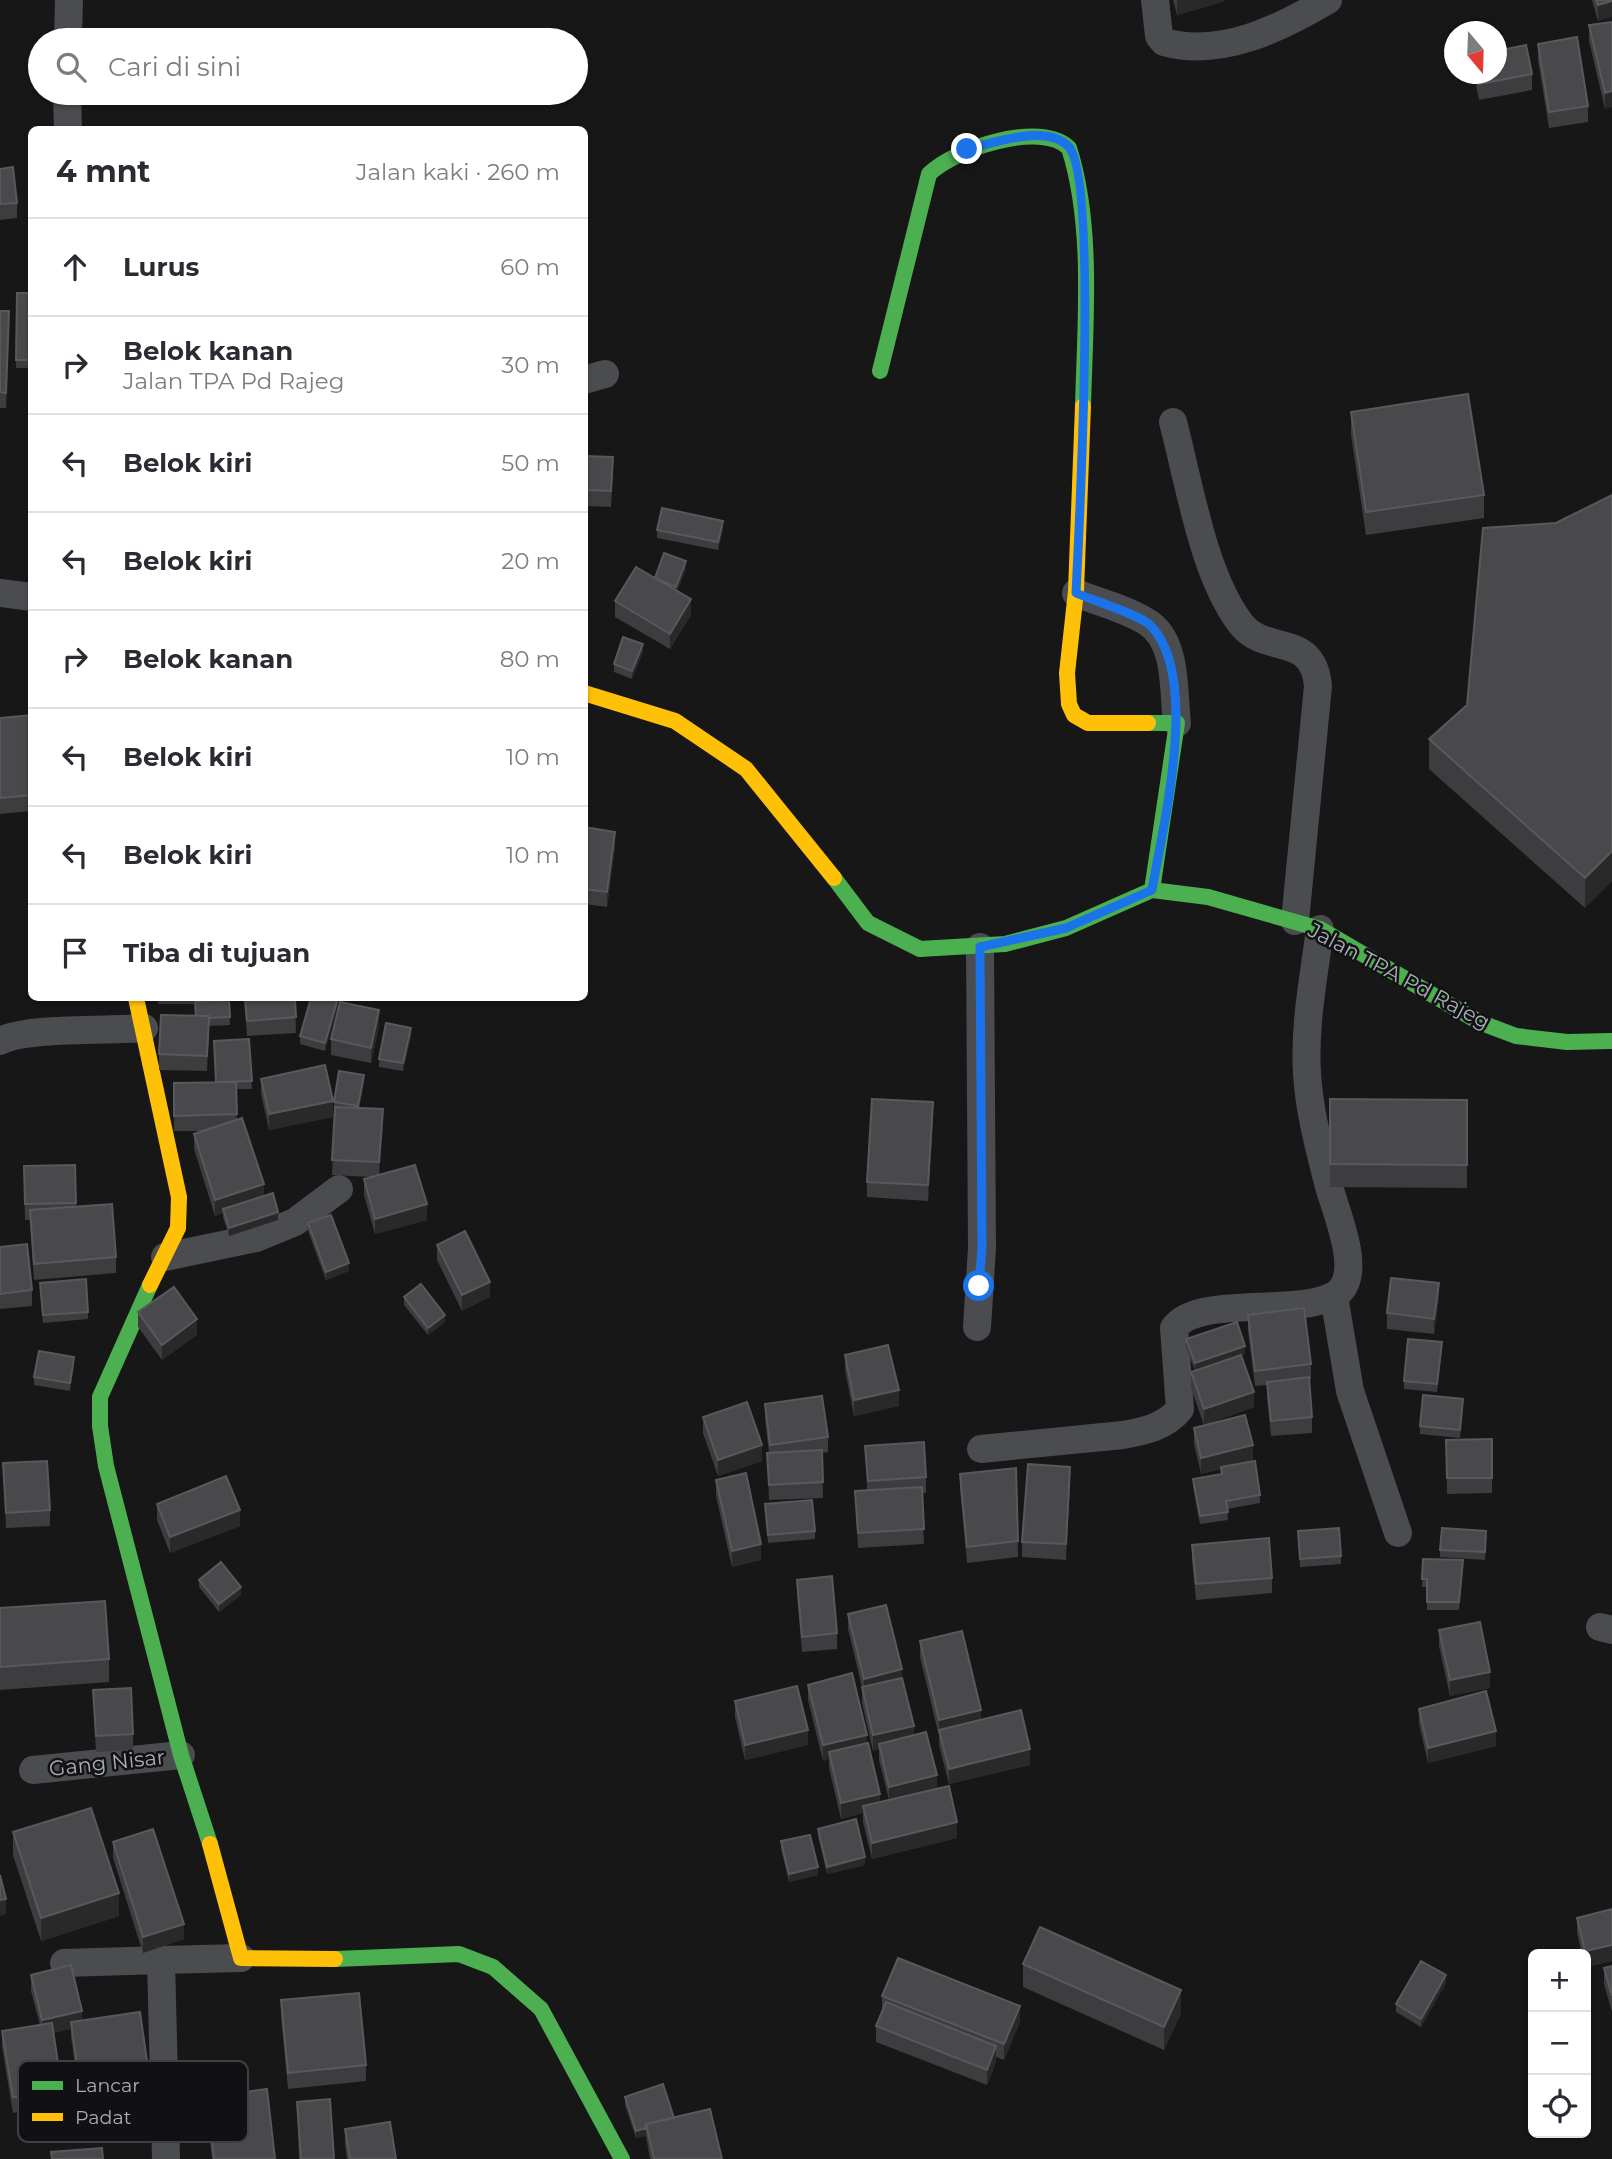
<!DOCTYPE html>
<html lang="id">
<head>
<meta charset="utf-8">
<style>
  body { margin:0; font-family:Montserrat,sans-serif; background:#f2f2f3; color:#2b2b33 }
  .controls { position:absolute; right:21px; bottom:21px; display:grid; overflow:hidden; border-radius:10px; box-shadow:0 2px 5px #0004 }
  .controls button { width:63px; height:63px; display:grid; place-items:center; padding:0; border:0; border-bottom:2px solid #e1e1e2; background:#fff; color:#2b2b33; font:35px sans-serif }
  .compass { position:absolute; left:1444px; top:21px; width:63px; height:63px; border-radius:50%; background:#fff; box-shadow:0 2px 5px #0004; rotate:161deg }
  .stop { position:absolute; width:21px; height:21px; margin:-16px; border:5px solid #1a73e8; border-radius:50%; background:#fff }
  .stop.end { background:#1a73e8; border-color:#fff; box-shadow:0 2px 7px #0008 }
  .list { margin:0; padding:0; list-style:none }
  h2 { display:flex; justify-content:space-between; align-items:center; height:91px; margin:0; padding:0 28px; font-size:30px }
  h2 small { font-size:23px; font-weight:400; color:#7c7c81 }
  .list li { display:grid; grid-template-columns:46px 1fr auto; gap:21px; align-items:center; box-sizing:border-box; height:98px; padding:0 28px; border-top:2px solid #e1e1e2 }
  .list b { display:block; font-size:26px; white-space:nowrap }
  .list p { margin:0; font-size:23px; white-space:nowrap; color:#7c7c81 }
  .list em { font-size:23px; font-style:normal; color:#7c7c81 }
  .icon { flex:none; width:38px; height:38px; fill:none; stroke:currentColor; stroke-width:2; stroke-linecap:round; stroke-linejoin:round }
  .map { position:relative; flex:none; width:1612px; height:2159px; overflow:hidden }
  .search { position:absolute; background:#fff; box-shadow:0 2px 5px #0004; left:28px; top:28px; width:560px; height:77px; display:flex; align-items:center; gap:18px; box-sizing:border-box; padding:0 24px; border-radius:38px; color:#7c7c81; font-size:26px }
  .panel { position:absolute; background:#fff; box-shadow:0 2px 5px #0004; left:28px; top:126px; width:560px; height:875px; border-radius:10px }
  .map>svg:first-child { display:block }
</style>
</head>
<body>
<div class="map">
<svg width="1612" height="2159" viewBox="0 0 1612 2159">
  <rect width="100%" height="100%" fill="#171717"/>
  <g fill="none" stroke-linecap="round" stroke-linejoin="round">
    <!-- street -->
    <path stroke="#4b4c50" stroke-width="28" d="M1155,0L1159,36L1164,42C1221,58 1281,28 1328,0
      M68,40L69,0
      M67,93L68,130
      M584,380L605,374
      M1173,422C1189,482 1203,575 1241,624C1266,656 1313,631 1318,686L1295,921
      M0,593L32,597
      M1076,593C1098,602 1127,609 1147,622C1178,641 1173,692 1177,723
      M0,1041C26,1027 109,1031 144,1028
      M165,1257L256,1238L295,1222L339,1189
      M1334,1296L1350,1391L1398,1533
      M977,1327L982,1248L980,947
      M981,1449L1123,1435C1145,1431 1165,1427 1180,1409L1174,1328C1198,1295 1295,1316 1333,1296C1367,1279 1335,1211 1328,1183C1319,1147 1309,1110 1307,1073C1304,1025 1314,976 1320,929
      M1600,1627L1612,1630
      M33,1770L181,1755
      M64,1963L161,1960
      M166,2159L161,1960L241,1958"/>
    <!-- fast -->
    <path stroke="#4caf50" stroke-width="16" d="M880,371L929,174C954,149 1041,120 1069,148C1094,226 1085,325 1083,406
      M1148,723H1177L1152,890
      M834,878L868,923L920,949L1005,944L1066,928L1152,890L1208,897L1320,929L1479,1022L1516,1036L1567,1042L1612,1041
      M150,1285L100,1397V1426L106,1466L181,1755L210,1844
      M335,1959L459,1954L493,1967L541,2009L622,2159"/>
    <!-- slow -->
    <path stroke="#ffc107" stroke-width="16" d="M1083,406L1076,591L1067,673L1069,704L1074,715L1088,723H1148
      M584,693L675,721L746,769L834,878
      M136,998L179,1197L178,1228L150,1285
      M210,1844L241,1958L335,1959"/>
  </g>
  <!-- wall -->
  <path fill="#3d3d3f" d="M1173,0H1225V1L1177,15Z
    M1592,0H1612L1598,21Z
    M1612,22L1605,109L1589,41V25Z
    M1538,44L1588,106V122L1549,128L1538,60Z
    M1474,74H1532V90L1479,100Z
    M0,169L17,203V218L0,220Z
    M17,293H32V368H16Z
    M0,311L9,327L6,408H0Z
    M1351,412L1484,495V518L1366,535L1351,435Z
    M584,456L613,472L611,507L584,506Z
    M1612,495L1585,908L1429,769V739L1467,705L1556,523Z
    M723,529L718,550L657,538V530Z
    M686,569L677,591L691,615L670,649L615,617V601L655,578Z
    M643,652L632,679L614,672V664Z
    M32,715V811L0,814V718Z
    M584,827L615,847L607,907L584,904Z
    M158,998H219V1001L229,1000L230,1025L209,1026L207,1071L159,1070V1054L195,1016V1004H158Z
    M244,998H295L296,1033L247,1036Z
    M340,998L325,1051L300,1044V1036Z
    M379,1026L371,1063L331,1055V1039Z
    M411,1036L403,1071L379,1067V1059Z
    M249,1039L252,1089H236L237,1120L264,1196L278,1220L229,1236L223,1217V1213L215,1216L194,1149V1134L203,1131H174V1083L215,1082Z
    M261,1079L333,1117L269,1130L261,1094Z
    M364,1082L359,1108L383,1125L379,1175L427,1220L375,1234L364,1195V1179L370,1177L332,1175L335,1111L334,1110V1102Z
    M1330,1099L1467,1100V1188L1330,1187Z
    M933,1118L928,1201L867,1197V1182Z
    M75,1165L76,1207L116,1257V1273L34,1280L30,1220H25L24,1166Z
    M308,1223L349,1271L326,1280L308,1231Z
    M437,1245L490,1297L462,1311L437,1260Z
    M0,1247L32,1290V1306L0,1309Z
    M40,1283L88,1312V1319L43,1323Z
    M404,1297L445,1322L428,1335L404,1305Z
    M1439,1298L1434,1334L1387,1329V1313Z
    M138,1312L197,1335L162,1360L138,1327Z
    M1248,1315L1311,1364V1379L1309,1380L1312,1417V1433L1271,1436L1267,1398V1385L1255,1386L1248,1331Z
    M1186,1339L1245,1354L1241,1355L1254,1407L1204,1425L1191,1388V1372L1195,1371L1186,1347Z
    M1442,1350L1437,1392L1404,1389V1381Z
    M845,1355L899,1406L854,1416L845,1370Z
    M74,1365L70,1391L34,1385V1377Z
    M765,1404L828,1437V1452L822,1453L823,1498L769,1500L767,1453H769L765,1419Z
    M1463,1407L1460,1438L1420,1434V1426Z
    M703,1417L762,1461L718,1476L703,1433Z
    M1194,1428L1253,1461L1260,1495V1503L1227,1509L1228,1520L1200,1524L1193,1487V1479L1221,1474V1469L1201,1474L1194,1444Z
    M1492,1439V1493L1447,1494L1446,1440Z
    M865,1446L926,1477V1493H922L924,1544L858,1548L855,1491L867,1490Z
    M3,1463L50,1510V1526L6,1528Z
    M1016,1468L1018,1557L967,1563L960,1490V1474Z
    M716,1480L761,1560L732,1567L716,1496Z
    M1070,1483L1066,1560L1022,1557V1542Z
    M157,1504L240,1526L170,1553L157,1520Z
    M765,1504L815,1531V1539L768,1543Z
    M1298,1531L1341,1556V1564L1300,1567Z
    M1486,1531L1485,1560L1440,1557V1550Z
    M1192,1545L1272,1578V1593L1196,1600L1192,1560Z
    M1423,1559L1463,1568L1459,1610H1427V1587H1422Z
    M199,1580L241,1595L219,1612L199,1587Z
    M797,1580L837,1633V1649L802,1652L797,1595Z
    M0,1608L109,1659V1682L0,1690Z
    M848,1614L902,1678L914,1735L957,1838L872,1859L863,1822V1813L841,1819L829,1768V1759L823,1761L808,1700V1685L867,1743L880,1802L889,1800L879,1760V1749L873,1751L862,1703V1687L848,1629Z
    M1439,1630L1490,1688L1450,1696L1439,1646Z
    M920,1641L981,1720L1030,1765L949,1784L939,1745V1736L920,1657Z
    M93,1690L133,1734V1750L96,1752Z
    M735,1701L808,1745L745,1760L735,1717Z
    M1419,1709L1496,1746L1428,1763L1419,1724Z
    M818,1829L865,1865L827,1874L818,1836Z
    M13,1832L119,1916L41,1941L13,1855Z
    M781,1841L818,1875L789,1882L781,1849Z
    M113,1842L184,1939L143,1953L113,1858Z
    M1577,1918L1612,1961L1586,1967V1954H1582L1577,1933Z
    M1023,1964L1181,2013L1164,2050L1023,1987Z
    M1612,1966V2012L1604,1984V1968Z
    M31,1975L82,2020L148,2068V2084L79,2094L71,2037V2029L53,2033L62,2090V2105L13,2113L2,2047V2031L40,2025L31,1991Z
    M1446,1983L1421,2027L1396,2012V2004Z
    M882,1996L1020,2022L1004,2060L996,2057V2062L987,2085L876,2042V2026L882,2010Z
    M281,2000L366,2065V2081L288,2089L281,2016Z
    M207,2097L275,2159H212L207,2112Z
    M625,2097L674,2118L722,2159H650L646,2136L636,2138L625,2105Z
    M297,2102L334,2159H299Z
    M345,2129L396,2159H347L345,2145Z"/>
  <!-- shaded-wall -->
  <path fill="#29292a" d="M1177,0H1225V1L1177,15Z
    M1612,1V17L1598,21V5Z
    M1612,91V107L1605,109V93Z
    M9,311V327L6,408V393Z
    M723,521V529L718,550V542Z
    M686,561V569L676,595V587Z
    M691,599V615L670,649V634Z
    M643,644V652L632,679V671Z
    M615,832V847L607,907V892Z
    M1612,851V881L1585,908V878Z
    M338,998H340L325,1051V1043Z
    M379,1010V1026L371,1063V1048Z
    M411,1028V1036L403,1071V1063Z
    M364,1075V1082L358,1114V1106Z
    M333,1101V1117L269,1130V1114Z
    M933,1102V1118L928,1201V1185Z
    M383,1109V1125L379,1178V1162Z
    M264,1184V1200L223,1209V1213L215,1216V1200Z
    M427,1204V1220L375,1234V1219Z
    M278,1212V1220L229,1236V1228Z
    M349,1263V1271L326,1280V1272Z
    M490,1282V1297L462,1311V1295Z
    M1439,1283V1298L1434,1334V1319Z
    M445,1315V1322L428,1335V1328Z
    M197,1319V1335L162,1360V1345Z
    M1245,1346V1354L1195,1371V1363Z
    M74,1357V1365L70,1391V1383Z
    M899,1390V1406L854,1416V1400Z
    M1254,1392V1407L1204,1425V1409Z
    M762,1445V1461L718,1476V1460Z
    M1253,1445V1461L1201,1474V1458Z
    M1070,1467V1483L1066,1560V1544Z
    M240,1510V1526L170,1553V1537Z
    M761,1544V1560L732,1567V1551Z
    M241,1587V1595L219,1612V1604Z
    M902,1669V1685L864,1694V1679Z
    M1490,1672V1688L1450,1696V1680Z
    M981,1710V1726L939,1730V1736V1720Z
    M914,1726V1741L879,1744V1749L873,1751V1735Z
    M808,1730V1745L745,1760V1745Z
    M1496,1731V1746L1428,1763V1748Z
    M867,1735V1750L829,1752V1759L823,1761V1745Z
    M1030,1749V1765L949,1784V1769Z
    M937,1775V1790L889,1802V1787Z
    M880,1794V1809L863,1806V1813L841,1819V1803Z
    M957,1822V1838L872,1859V1843Z
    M865,1857V1865L827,1874V1867Z
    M818,1867V1875L789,1882V1874Z
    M119,1893V1916L41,1941V1918Z
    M6,1899V1914L0,1916V1900Z
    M184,1924V1939L143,1953V1937Z
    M1612,1945V1961L1586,1967L1585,1951Z
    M1446,1975V1983L1421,2027V2019Z
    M1181,1990V2013L1164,2050V2027Z
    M1020,2006V2022L1004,2060V2044Z
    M82,2011V2026L71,2022V2029L42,2036V2020Z
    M996,2046V2062L987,2085V2070Z
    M646,2128V2136L636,2138V2131Z"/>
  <!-- building -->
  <path fill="#49494c" stroke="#58595d" stroke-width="2" d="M1596,0H1612V1L1598,5Z
    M1612,22V91L1605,93L1589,25Z
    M1577,37L1588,106L1549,112L1538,44Z
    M1526,45L1532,74L1479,84L1477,74H1496V51Z
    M13,167L17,203L0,204V169Z
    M17,293H32V360H16Z
    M0,311H9L6,393L0,392Z
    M1468,394L1484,495L1366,512L1351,412Z
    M584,456L613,457L611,491L584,490Z
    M1612,495V851L1585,878L1429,739L1467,705L1483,528L1556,523Z
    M662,508L723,521L718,542L657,530Z
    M664,553L686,561L676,587L655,578Z
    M636,567L691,599L670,634L615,601Z
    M623,637L643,644L632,671L614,664Z
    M32,715V795L0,798V718Z
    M584,827L615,832L607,892L584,889Z
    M245,998H295L296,1017L247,1021Z
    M311,998H338L325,1043L300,1036Z
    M229,1000L230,1017L209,1018V1016H196L195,1002Z
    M340,1002L379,1010L371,1048L331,1039Z
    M161,1015L209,1016L207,1056L159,1054Z
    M386,1023L411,1028L403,1063L379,1059Z
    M249,1039L252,1081L216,1082L214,1041Z
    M325,1065L333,1101L269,1114L261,1079Z
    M339,1071L364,1075L358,1106L334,1102Z
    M236,1082L237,1114L174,1116V1083Z
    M872,1099L933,1102L928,1185L867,1182Z
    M1330,1099L1467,1100V1165L1330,1164Z
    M335,1107L383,1109L379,1162L332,1160Z
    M242,1118L264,1184L215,1200L194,1134Z
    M75,1165L76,1203L25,1204L24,1166Z
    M415,1165L427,1204L375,1219L364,1179Z
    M273,1193L278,1212L229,1228L223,1209Z
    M112,1204L116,1257L34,1264L30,1210Z
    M331,1215L349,1263L326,1272L308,1223Z
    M465,1231L490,1282L462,1295L437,1245Z
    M27,1244L32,1290L0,1294V1247Z
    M1391,1278L1439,1283L1434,1319L1387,1313Z
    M86,1279L88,1312L43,1315L40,1283Z
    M421,1284L445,1315L428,1328L404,1297Z
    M174,1287L197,1319L162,1345L138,1312Z
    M1304,1308L1311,1364L1255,1371L1248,1315Z
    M1237,1322L1245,1346L1195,1363L1186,1339Z
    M1408,1339L1442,1342L1437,1384L1404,1381Z
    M888,1345L899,1390L854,1400L845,1355Z
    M39,1351L74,1357L70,1383L34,1377Z
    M1241,1355L1254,1392L1204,1409L1191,1372Z
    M1309,1377L1312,1417L1271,1421L1267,1382Z
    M1423,1395L1463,1399L1460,1430L1420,1426Z
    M822,1396L828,1437L770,1445L765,1404Z
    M747,1402L762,1445L718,1460L703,1417Z
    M1245,1415L1253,1445L1201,1458L1194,1428Z
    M1492,1439V1478H1447L1446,1440Z
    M924,1442L926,1477L868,1481L865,1446Z
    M822,1450L823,1482L769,1485L767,1453Z
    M47,1461L50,1510L6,1513L3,1463Z
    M1255,1461L1260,1495L1226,1501L1228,1512L1200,1516L1193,1479L1222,1474L1221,1467Z
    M1028,1464L1070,1467L1066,1544L1022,1542Z
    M1016,1468L1018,1541L967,1547L960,1474Z
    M746,1473L761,1544L732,1551L716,1480Z
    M226,1476L240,1510L170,1537L157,1504Z
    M922,1487L924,1529L858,1533L855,1491Z
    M812,1500L815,1531L768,1535L765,1504Z
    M1339,1528L1341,1556L1300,1559L1298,1531Z
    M1442,1528L1486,1531L1485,1552L1440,1550Z
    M1269,1538L1272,1578L1196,1584L1192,1545Z
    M1423,1559L1463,1560L1459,1602H1427V1579H1422Z
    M221,1562L241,1587L219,1604L199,1580Z
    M832,1576L837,1633L802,1637L797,1580Z
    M105,1601L109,1659L0,1667V1608Z
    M886,1605L902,1669L864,1679L848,1614Z
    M1480,1622L1490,1672L1450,1680L1439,1630Z
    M962,1631L981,1710L939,1720L920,1641Z
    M852,1673L867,1735L823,1745L808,1685Z
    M902,1678L914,1726L873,1735L862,1687Z
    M797,1686L808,1730L745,1745L735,1701Z
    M131,1688L133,1734L96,1736L93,1690Z
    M1486,1691L1496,1731L1428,1748L1419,1709Z
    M1021,1710L1030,1749L949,1769L939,1730Z
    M926,1732L937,1775L889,1787L879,1744Z
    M868,1743L880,1794L841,1803L829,1752Z
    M949,1786L957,1822L872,1843L863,1806Z
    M91,1808L119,1893L41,1918L13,1832Z
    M856,1819L865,1857L827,1867L818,1829Z
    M153,1829L184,1924L143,1937L113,1842Z
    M810,1835L818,1867L789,1874L781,1841Z
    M0,1875L6,1899L0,1900Z
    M1612,1909V1945L1585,1951L1577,1918Z
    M1040,1927L1181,1990L1164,2027L1023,1964Z
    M898,1958L1020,2006L1004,2044L882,1996Z
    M1421,1961L1446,1975L1421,2019L1396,2004Z
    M71,1965L82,2011L42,2020L31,1975Z
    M1612,1966V1996L1604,1968Z
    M359,1993L366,2065L288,2073L281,2000Z
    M886,2002L996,2046L987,2070L876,2026Z
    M140,2012L148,2068L79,2079L71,2022Z
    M52,2023L62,2090L13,2097L2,2031Z
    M663,2084L674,2118L646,2124V2128L636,2131L625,2097Z
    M267,2089L275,2159H214L207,2097Z
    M330,2099L334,2159H301L297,2102Z
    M710,2109L722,2159H654L646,2124Z
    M390,2122L396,2159H350L345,2129Z
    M102,2148L103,2159H52L51,2152Z"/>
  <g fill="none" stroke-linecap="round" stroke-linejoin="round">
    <!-- route -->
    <path stroke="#1a73e8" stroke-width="9" d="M967,149C994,143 1047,123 1069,147C1098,181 1079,530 1076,593C1092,600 1140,615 1150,625C1201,676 1163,825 1152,890L1066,928L980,947L982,1248L979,1286"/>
  </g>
  <g text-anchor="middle" stroke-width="5" stroke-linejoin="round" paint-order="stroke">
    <!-- street labels -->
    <g font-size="21" fill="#a8adb8" stroke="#111113">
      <text transform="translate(1399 976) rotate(28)" y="7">Jalan TPA Pd Rajeg</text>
      <text transform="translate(107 1763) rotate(-6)" y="7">Gang Nisar</text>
    </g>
  </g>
  <!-- legend -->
  <rect x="18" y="2061" width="230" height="81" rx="10" fill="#111113" stroke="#3e4045" stroke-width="2"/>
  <rect x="32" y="2081" width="31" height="9" fill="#4caf50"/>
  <rect x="32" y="2113" width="31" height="8" fill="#ffc107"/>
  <g font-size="19" fill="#a8adb8">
    <text x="75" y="2092">Lancar</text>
    <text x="75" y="2124">Padat</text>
  </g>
</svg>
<div class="controls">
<button>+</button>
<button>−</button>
<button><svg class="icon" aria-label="locate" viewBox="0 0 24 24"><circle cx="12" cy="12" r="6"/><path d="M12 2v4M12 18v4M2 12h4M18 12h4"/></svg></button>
</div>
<svg class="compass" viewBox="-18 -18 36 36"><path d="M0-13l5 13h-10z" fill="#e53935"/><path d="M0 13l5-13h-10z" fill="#7c7c81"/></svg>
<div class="stop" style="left:979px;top:1286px"></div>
<div class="stop end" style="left:967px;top:149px"></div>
<div class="search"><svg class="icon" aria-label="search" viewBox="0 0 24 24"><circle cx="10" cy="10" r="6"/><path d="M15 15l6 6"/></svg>Cari di sini</div>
<section class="panel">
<h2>4 mnt<small>Jalan kaki · 260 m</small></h2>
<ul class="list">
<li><svg class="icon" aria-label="ahead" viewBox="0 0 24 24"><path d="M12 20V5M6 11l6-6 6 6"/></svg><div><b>Lurus</b></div><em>60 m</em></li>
<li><svg class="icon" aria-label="right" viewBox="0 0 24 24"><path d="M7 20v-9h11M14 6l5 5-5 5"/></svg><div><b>Belok kanan</b><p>Jalan TPA Pd Rajeg</p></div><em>30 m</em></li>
<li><svg class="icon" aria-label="left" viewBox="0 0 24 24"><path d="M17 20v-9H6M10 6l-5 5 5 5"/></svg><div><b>Belok kiri</b></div><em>50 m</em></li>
<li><svg class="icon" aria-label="left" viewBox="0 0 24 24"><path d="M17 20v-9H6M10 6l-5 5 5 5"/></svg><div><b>Belok kiri</b></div><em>20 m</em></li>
<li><svg class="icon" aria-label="right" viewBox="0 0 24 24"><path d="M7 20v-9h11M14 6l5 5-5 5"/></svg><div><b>Belok kanan</b></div><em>80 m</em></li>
<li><svg class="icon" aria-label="left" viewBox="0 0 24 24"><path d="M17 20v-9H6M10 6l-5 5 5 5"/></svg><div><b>Belok kiri</b></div><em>10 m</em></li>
<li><svg class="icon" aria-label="left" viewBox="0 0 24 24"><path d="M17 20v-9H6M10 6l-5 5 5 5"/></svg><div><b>Belok kiri</b></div><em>10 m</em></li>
<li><svg class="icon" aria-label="arrive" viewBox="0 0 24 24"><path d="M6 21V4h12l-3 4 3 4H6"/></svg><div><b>Tiba di tujuan</b></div></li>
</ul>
</section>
</div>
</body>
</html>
